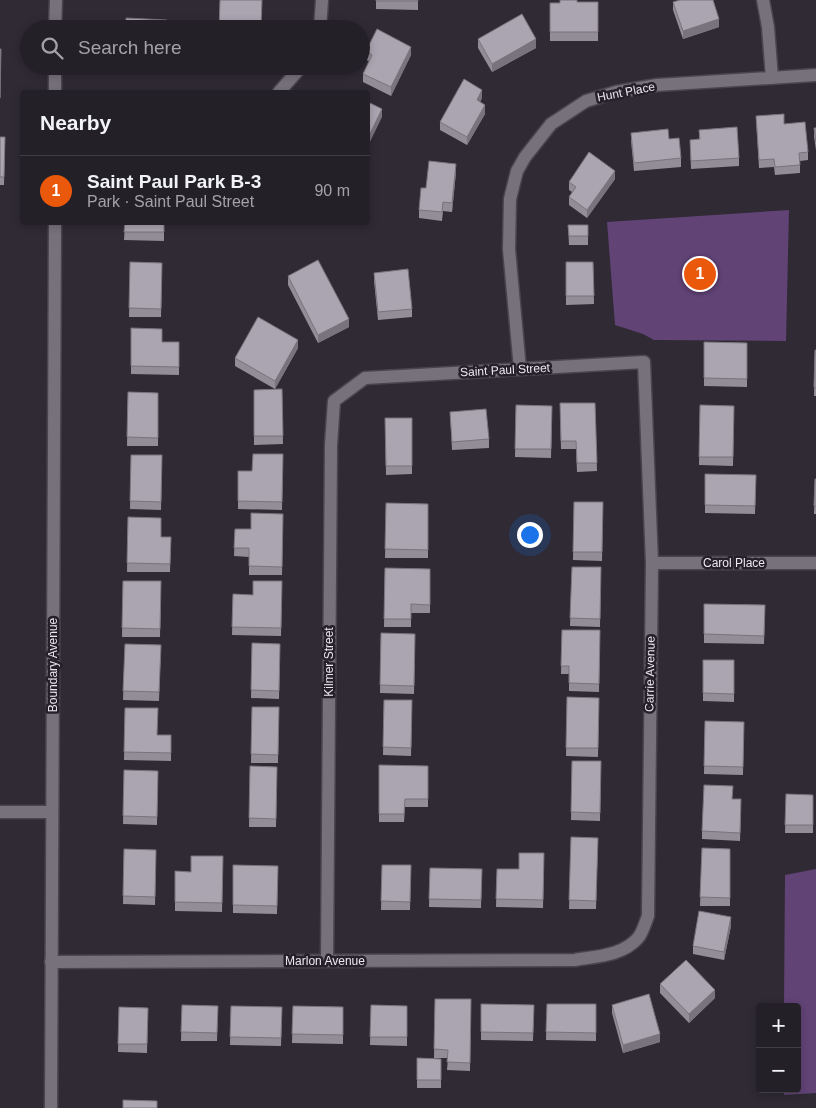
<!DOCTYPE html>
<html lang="en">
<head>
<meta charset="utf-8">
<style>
  body { margin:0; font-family:Helvetica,sans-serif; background:#2b282f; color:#f1f3f6 }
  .controls { position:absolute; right:15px; bottom:15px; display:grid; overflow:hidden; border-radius:5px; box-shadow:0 2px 8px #0003 }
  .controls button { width:45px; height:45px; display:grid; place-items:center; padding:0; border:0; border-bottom:1px solid #403e44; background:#232027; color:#f1f3f6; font:25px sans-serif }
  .you { position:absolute; left:529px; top:534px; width:18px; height:18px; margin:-12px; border:4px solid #fff; border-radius:50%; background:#1a73e8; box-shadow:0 0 0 8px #1a73e833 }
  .badge { display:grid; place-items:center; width:32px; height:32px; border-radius:50%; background:#ea580c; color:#fff; font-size:16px; font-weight:700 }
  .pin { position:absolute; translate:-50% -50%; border:2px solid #fff; box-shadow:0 1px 5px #0006 }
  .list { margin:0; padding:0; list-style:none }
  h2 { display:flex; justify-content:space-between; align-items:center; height:65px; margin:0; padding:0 20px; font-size:21px }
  h2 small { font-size:16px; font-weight:400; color:#a3a3a7 }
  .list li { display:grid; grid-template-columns:32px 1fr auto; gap:15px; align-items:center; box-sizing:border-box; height:70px; padding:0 20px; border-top:1px solid #403e44 }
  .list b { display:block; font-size:19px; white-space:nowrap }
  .list p { margin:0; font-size:16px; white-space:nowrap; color:#a3a3a7 }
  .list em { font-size:16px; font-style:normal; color:#a3a3a7 }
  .icon { flex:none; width:28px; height:28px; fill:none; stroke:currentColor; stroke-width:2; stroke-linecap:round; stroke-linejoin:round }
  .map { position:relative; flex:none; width:816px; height:1108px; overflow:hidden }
  .search { position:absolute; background:#232027; box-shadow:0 2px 8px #0003; left:20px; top:20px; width:350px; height:55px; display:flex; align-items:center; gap:12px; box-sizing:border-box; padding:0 18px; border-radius:28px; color:#a3a3a7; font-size:19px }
  .panel { position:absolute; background:#232027; box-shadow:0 2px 8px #0003; left:20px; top:90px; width:350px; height:135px; border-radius:5px }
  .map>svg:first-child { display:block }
</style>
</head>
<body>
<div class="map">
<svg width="816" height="1108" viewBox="0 0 816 1108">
  <rect width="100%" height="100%" fill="#2f2a34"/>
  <!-- green -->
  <path fill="#614376" d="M789,210L786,341L654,340L643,334L615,325L607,222Z
    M816,869V1093L784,1095V1089H797V1007H784L785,875Z"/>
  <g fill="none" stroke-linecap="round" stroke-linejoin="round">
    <!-- minor casing -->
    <g stroke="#4a454d" stroke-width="15">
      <path id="minor" d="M763,0L768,27L772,78
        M320,29L322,0
        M279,92L302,66
        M520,369L509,249L510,199L517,171L525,157L551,124L586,101L616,92L657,85L816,75
        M652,563H816
        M0,812H52
        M51,962L575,960C597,956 622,956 638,938C643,932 645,923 648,916L652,563L644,362L365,378L334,401L331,445L327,961"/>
    </g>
    <!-- secondary casing -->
    <g stroke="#4a454d" stroke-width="15">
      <path id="secondary" d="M55,29L56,0
        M55,92V66
        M51,1108L55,222"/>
    </g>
    <!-- minor -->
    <use href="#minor" stroke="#77717c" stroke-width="12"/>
    <!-- secondary -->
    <use href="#secondary" stroke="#77717c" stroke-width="12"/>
  </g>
  <!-- wall -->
  <path fill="#938d98" d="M376,0H418V10L376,9Z
    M598,2V41H550V3Z
    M673,2L719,27L683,39L673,10Z
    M478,39L536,48L492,72L478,48Z
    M366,51L411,55L391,96L363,82V74L369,61L366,60Z
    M124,66H165V74L124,73Z
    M482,98L480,102L485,114L467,145L440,130V122Z
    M756,116L784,124L808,152V160L800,161V173L775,175L774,167L759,168Z
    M814,128H816V150L814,137Z
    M699,130L739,158V166L691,169L690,140H699Z
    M631,133L681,158V167L634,171L631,141Z
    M0,137H5L4,185H0Z
    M456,172L452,212L443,211L442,221L419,218V210L426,188Z
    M615,179L587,218L569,205V197L572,192L569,190V182Z
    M125,222H164V241L124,240Z
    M203,222H258V225L203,224Z
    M568,225H588V245H569Z
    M130,262L162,263L161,317H129Z
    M566,262H593L594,304L566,305Z
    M374,273L412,309V317L378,320L374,281Z
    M288,276L349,327L318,343L288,285Z
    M131,328L162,342H179V375L131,374Z
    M704,342L747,343V387L704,386Z
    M298,348L275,389H282L283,444L254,445V390L275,389L235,366V358Z
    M815,350H816V396H814Z
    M128,392L158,393V446H127Z
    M560,403H595L597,471L577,472L576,449H561Z
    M516,405L552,406L551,458L515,457Z
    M700,405L734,406L733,466L699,465Z
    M450,412L489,439V448L452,450Z
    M385,418H412V474L386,475Z
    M283,454L282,510L238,509V471H252Z
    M131,455H162L161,510L130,509Z
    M705,474L756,475L755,514L705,513Z
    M815,479H816V514H814Z
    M574,502H603L602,561L573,560Z
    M386,503L428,504V558H385Z
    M283,514L282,575H249V557L234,556L235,529H251Z
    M128,517L161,537H171L170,572H127Z
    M572,567H601L600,627L570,626Z
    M385,568L430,569V613H411V627H384Z
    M123,581H161L160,637H122Z
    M282,581L281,636L232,635L233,594L253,595Z
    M704,604L765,605L764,644L704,643Z
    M562,630H600L599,692L569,691V674H561Z
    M381,633L415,634L414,694L380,693Z
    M252,643L280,644L279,699L251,698Z
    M125,644L161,645L159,701L123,700Z
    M703,660H734V702L703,701Z
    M567,697L599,698L598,757L566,756Z
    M384,700H412L411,756L383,755Z
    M252,707H279L278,763H251Z
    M125,708L157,735H171V761L124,760Z
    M705,721L744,722L743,775L704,774Z
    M572,761H601L600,821L571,820Z
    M379,765L428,766V807H405L404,822H379Z
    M250,766L277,767L276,827H249Z
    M124,770L158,771L157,825L123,824Z
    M786,794L813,795V833H785Z
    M732,799L741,808L740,841L702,839V831Z
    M571,837L598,838L596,909H569Z
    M702,848L730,849V906H700Z
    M124,849L156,850L155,905L123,904Z
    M544,853L543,908L496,907L497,869H519Z
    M223,856L222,912L175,911V871L191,872Z
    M233,865L278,866L277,914L233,913Z
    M382,865H411L410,910H381Z
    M430,868L482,869L481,908L429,907Z
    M731,926L724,960L693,954V946Z
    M660,984L715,998L689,1023L660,993Z
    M435,999H471L470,1071L447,1070L448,1058H434Z
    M481,1004L534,1005L533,1041L481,1040Z
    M547,1004H596V1041L546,1040Z
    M182,1005L218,1006L217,1041H181Z
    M371,1005L407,1006V1046L370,1045Z
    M612,1005L660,1042L623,1053L612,1013Z
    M231,1006L282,1007L281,1046L230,1045Z
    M293,1006L343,1007V1044L292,1043Z
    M119,1007L148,1008L147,1053L118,1052Z
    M417,1058L441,1059V1088H417Z"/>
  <!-- shaded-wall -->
  <path fill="#78737c" d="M719,19V27L683,39V31Z
    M536,39V48L492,72V64Z
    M411,47V55L391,96V87Z
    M482,90V98L477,109V100Z
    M485,105V114L467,145V137Z
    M382,109V117L368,146V138Z
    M456,164V172L452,212V203Z
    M615,171V179L587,218V210Z
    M349,319V327L318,343V335Z
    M298,340V348L275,389V381Z
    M731,917V926L724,960V952Z
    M715,990V998L689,1023V1014Z
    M660,1034V1042L623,1053V1045Z"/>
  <!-- building -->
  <path fill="#aba4b1" stroke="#78737c" d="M220,0H262L261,29H219Z
    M376,0H418V1H376Z
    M560,0H577V2H598V32H550V3H560Z
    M680,0H713L719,19L683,31L673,2Z
    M522,14L536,39L492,64L478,39Z
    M126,18L167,20L166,29H126Z
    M377,29L411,47L391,87L363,74L372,55L366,51Z
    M0,49H1L0,98Z
    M464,79L482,90L477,100L485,105L467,137L440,122Z
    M368,102L382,109L368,138Z
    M784,114V124L805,122L808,152L799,153L800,165L775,167L774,159L759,160L756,116Z
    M737,127L739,158L691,161L690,140L700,139L699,130Z
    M814,128H816V142Z
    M668,129L669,139L679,138L681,158L634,163L631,133Z
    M0,137H5L4,177H0Z
    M589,152L615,171L587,210L569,197L576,187L569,182Z
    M429,161L456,164L452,203L443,202L442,212L419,210L421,188H426Z
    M125,222H164V232H124Z
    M568,225H588V236H569Z
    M318,260L349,319L318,335L288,276Z
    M130,262L162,263L161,309L129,308Z
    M566,262H593L594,296H566Z
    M408,269L412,309L378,312L374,273Z
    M258,317L298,340L275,381L235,358Z
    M131,328L162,329V342H179V367L131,366Z
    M704,342L747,343V379L704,378Z
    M815,350H816V388L814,387Z
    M282,389L283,436H254V390Z
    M128,392L158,393V438L127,437Z
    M560,403H595L597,463H577L576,441H561Z
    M516,405L552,406L551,449H515Z
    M700,405L734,406L733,457H699Z
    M486,409L489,439L452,442L450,412Z
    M385,418H412V466H386Z
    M253,454H283L282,502L238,501V471H252Z
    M131,455H162L161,502L130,501Z
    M705,474L756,475L755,506L705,505Z
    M815,479H816V506H814Z
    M574,502H603L602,552H573Z
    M386,503L428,504V550L385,549Z
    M251,513L283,514L282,567L249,566V548H234L235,529H251Z
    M128,517L161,518V537H171L170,564L127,563Z
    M572,567H601L600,619L570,618Z
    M385,568L430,569V605L411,604V619H384Z
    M123,581H161L160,629L122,628Z
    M253,581H282L281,628L232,627L233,594L253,595Z
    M704,604L765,605L764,636L704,634Z
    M562,630H600L599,684L569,683V666H561Z
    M381,633L415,634L414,686L380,685Z
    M252,643L280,644L279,691L251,690Z
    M125,644L161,645L159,692L123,691Z
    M703,660H734V694L703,693Z
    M567,697L599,698L598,748H566Z
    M384,700H412L411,748L383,747Z
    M252,707H279L278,755L251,754Z
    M125,708H158L157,735H171V753L124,752Z
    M705,721L744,722L743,767L704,766Z
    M572,761H601L600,813L571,812Z
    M379,765L428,766V799H405L404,814H379Z
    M250,766L277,767L276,819L249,818Z
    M124,770L158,771L157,817L123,816Z
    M704,785L733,786L732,799H741L740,833L702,831Z
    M786,794L813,795V825H785Z
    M571,837L598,838L596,901L569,900Z
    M702,848L730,849V898L700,897Z
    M124,849L156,850L155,897L123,896Z
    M519,853H544L543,900L496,899L497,869H519Z
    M191,856H223L222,903L175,902V871L191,872Z
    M233,865L278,866L277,906L233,905Z
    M382,865H411L410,902L381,901Z
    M430,868L482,869L481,900L429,899Z
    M699,911L731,917L724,952L693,946Z
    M686,960L715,990L689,1014L660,984Z
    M649,994L660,1034L623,1045L612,1005Z
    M435,999H471L470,1063L447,1062L448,1050L434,1049Z
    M481,1004L534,1005L533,1033L481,1032Z
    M547,1004H596V1033L546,1032Z
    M182,1005L218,1006L217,1033L181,1032Z
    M371,1005L407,1006V1037H370Z
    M231,1006L282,1007L281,1038L230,1037Z
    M293,1006L343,1007V1035L292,1034Z
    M119,1007L148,1008L147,1044H118Z
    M417,1058L441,1059V1080H417Z
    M123,1100L157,1101V1108H123Z"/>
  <g text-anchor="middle" stroke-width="5" stroke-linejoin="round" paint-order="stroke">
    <!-- street labels -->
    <g font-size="12" fill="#eae7ed" stroke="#25202a">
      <text transform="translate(626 92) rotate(-11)" y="4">Hunt Place</text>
      <text transform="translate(505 370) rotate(-3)" y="4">Saint Paul Street</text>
      <text x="734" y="567">Carol Place</text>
      <text transform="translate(329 662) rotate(-90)" y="4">Kilmer Street</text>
      <text transform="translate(53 665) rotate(-90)" y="4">Boundary Avenue</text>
      <text transform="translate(650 674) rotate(-89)" y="4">Carrie Avenue</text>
      <text x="325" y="965">Marlon Avenue</text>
    </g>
  </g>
</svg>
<div class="controls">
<button>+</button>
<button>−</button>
</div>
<div class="you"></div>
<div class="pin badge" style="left:700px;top:274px">1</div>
<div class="search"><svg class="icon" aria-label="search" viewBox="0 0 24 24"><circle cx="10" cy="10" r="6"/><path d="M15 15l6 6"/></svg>Search here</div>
<section class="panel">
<h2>Nearby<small></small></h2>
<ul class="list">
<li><span class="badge">1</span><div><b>Saint Paul Park B-3</b><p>Park · Saint Paul Street</p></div><em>90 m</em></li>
</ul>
</section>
</div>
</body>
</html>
